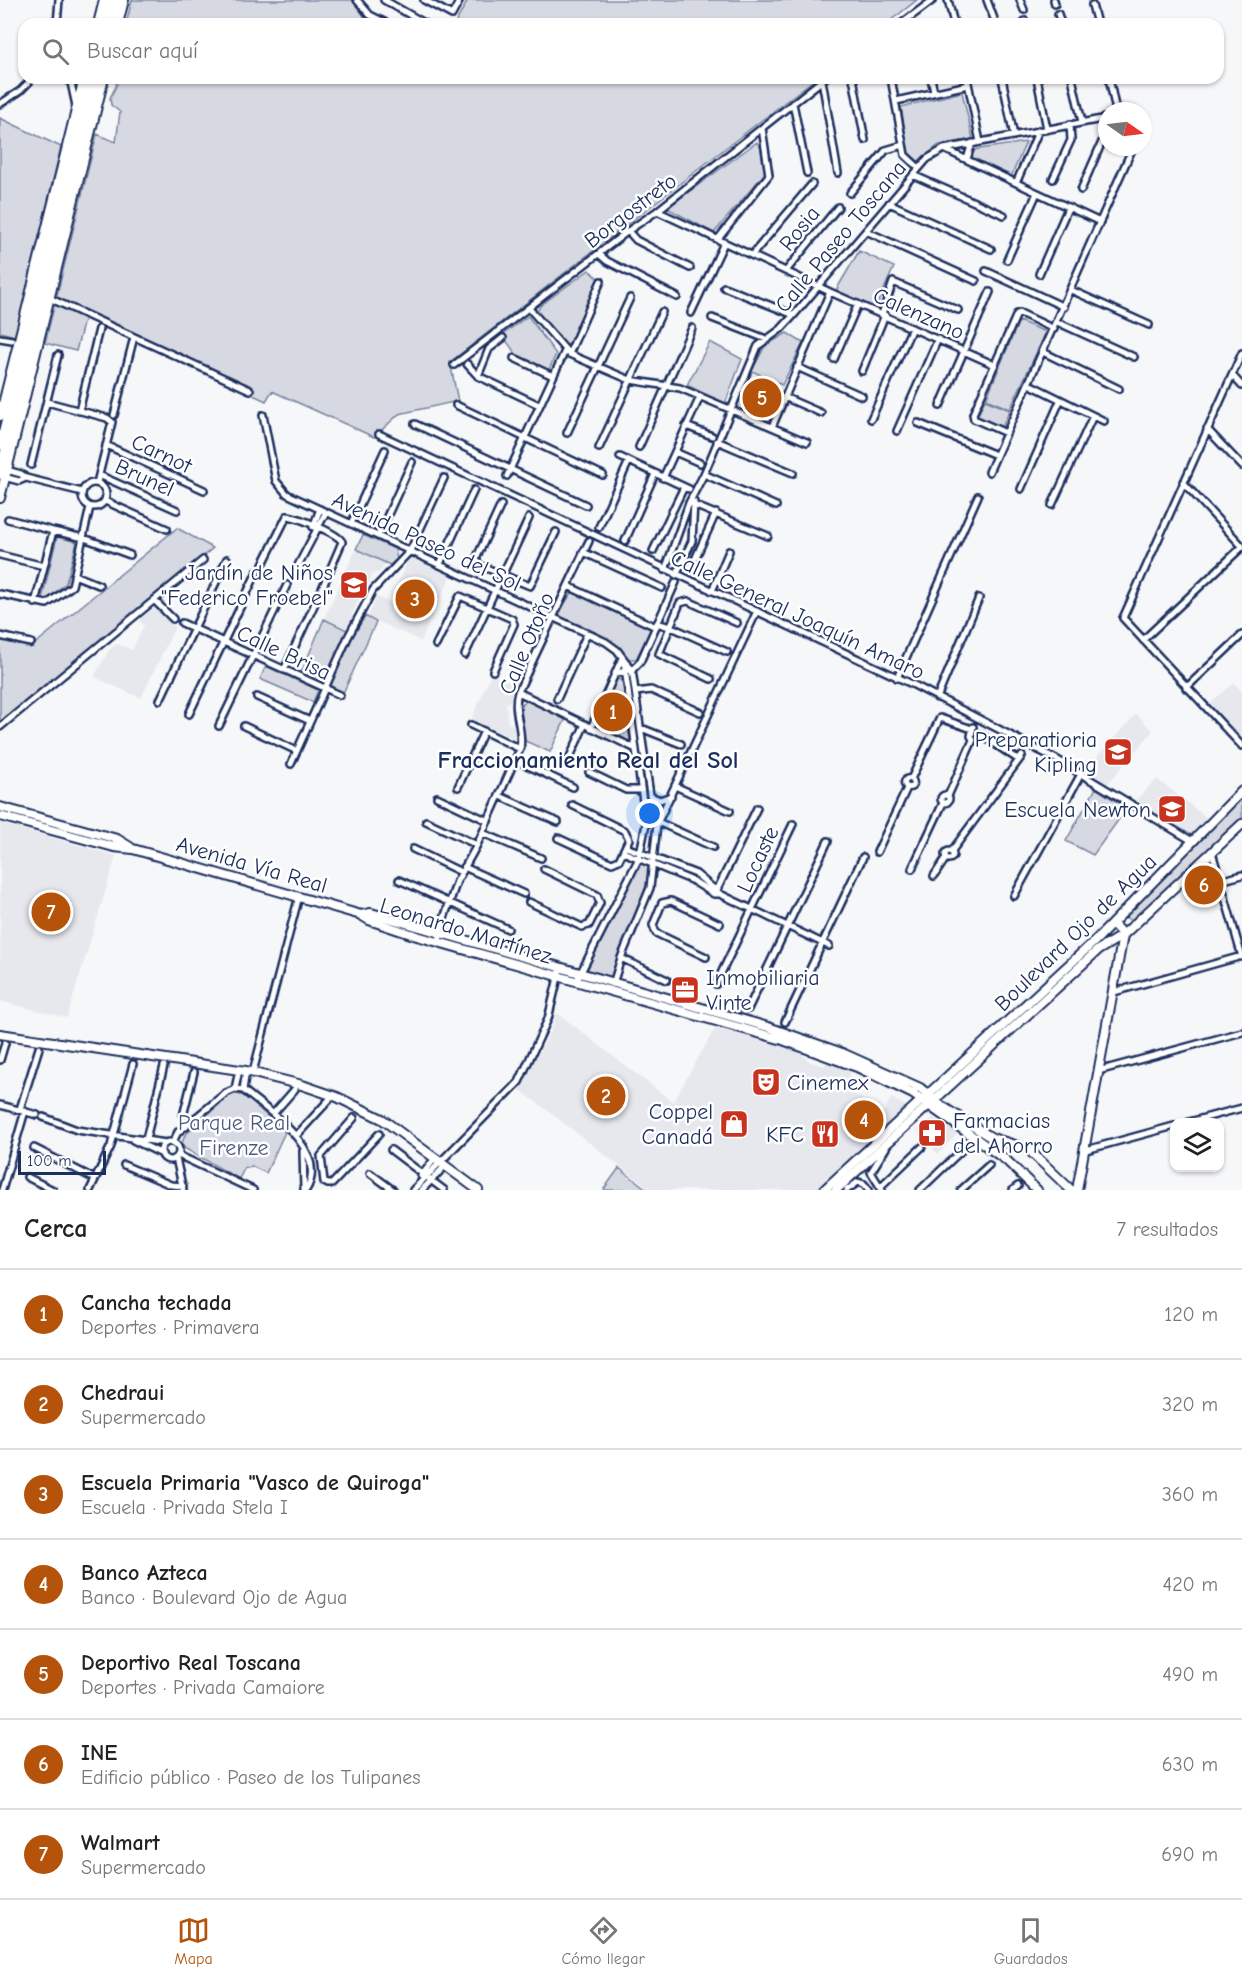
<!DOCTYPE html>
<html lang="es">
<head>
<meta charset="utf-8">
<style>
  body { margin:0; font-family:"Comic Neue",sans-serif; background:#f6f6f6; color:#222 }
  .controls { position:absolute; right:18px; bottom:18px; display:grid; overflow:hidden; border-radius:12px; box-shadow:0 2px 4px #0004 }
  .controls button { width:54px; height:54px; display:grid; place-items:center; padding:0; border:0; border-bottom:2px solid #e0e0e0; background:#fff; color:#222; font:30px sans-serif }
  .compass { position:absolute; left:1098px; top:102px; width:54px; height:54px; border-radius:50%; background:#fff; box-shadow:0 2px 4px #0004; rotate:104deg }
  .scale { position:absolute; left:18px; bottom:15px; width:88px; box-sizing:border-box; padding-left:6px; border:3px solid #1b2f5e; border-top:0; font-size:16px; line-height:21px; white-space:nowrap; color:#1b2f5e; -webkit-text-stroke:4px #fff; paint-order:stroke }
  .you { position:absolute; left:650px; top:814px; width:21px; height:21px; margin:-15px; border:4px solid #fff; border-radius:50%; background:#1a73e8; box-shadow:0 0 0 9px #1a73e833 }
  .badge { display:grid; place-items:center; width:39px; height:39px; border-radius:50%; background:#b45309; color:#fff; font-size:20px; font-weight:700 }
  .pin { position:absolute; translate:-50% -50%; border:3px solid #fff; box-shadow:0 2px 6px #0006 }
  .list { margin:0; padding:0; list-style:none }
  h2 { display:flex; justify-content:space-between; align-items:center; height:78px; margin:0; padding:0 24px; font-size:26px }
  h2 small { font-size:20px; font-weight:400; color:#767676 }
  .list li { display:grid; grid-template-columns:39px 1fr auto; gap:18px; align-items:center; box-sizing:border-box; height:90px; padding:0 24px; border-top:2px solid #e0e0e0 }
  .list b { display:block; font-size:22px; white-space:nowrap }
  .list p { margin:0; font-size:20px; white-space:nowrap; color:#767676 }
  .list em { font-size:20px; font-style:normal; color:#767676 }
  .icon { flex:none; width:33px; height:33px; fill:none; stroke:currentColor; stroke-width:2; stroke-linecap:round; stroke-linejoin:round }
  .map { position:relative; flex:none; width:1242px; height:1190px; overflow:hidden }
  .search { position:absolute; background:#fff; box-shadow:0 2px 4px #0004; left:18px; right:18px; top:18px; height:66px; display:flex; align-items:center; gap:15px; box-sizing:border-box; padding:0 21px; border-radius:18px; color:#767676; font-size:22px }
  .sheet { height:708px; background:#fff }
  nav { display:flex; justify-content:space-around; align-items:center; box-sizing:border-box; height:84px; border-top:2px solid #e0e0e0; background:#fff; font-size:16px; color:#767676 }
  nav a { display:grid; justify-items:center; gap:3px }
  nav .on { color:#b45309 }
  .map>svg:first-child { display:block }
</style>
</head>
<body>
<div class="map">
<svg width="1242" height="1190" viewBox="0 0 1242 1190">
  <rect width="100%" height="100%" fill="#f6f7f9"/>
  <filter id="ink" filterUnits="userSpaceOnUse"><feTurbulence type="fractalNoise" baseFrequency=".0167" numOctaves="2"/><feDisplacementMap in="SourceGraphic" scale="12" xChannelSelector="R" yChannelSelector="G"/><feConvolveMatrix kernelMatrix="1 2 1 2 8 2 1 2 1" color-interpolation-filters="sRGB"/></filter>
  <g filter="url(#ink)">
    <!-- built -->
    <path fill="#e6e8ee" d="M356,549L386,563L380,572L373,574L363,597L360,596L351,616L355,618L349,631L324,619Z
      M410,557L451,576L421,641L368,617L377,597L389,602Z
      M154,608L175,627L141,698L94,677L109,650L117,644L132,650L144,626L139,620Z
      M491,674L517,686L510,701L506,704L508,723L514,725L515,737L513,738L471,720Z
      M1234,683L1242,691V740L1209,704Z
      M1136,714L1153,731L1105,787L1082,773Z
      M1157,779L1207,818L1192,837L1136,800Z
      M0,823L116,856L67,1018L0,1001Z
      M557,1013L673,1102L716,1027L795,1049L809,1061L824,1066L828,1060L852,1069L849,1075L856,1096L866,1101L882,1116L891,1098L908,1107L894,1123L818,1190H651L519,1089L550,1033Z
      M933,1118L958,1133L938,1154L917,1131Z"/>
    <!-- green -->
    <path fill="#d6d9e2" stroke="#7884a0" stroke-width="1.5" d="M132,0H353L367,21L374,24H126Z
      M468,0H917L886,24H455Z
      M112,78H816L450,362L458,401L399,414L374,437L272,391L266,401L85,316L76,351L45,343L97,134L116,142L120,112L111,105L110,98L117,84Z
      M962,92L973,139L939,145L917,162L909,156L901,107Z
      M0,118L61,147L15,336L0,332Z
      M757,142L763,151L765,173L714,233L667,208Z
      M1026,142L1011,177L969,156L973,150Z
      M859,251L894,267L875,309L835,292Z
      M589,270L599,279L567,348L537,311L541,305Z
      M528,316L556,354L549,370L516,354L502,335Z
      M1019,321L1046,332L1010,409L986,399Z
      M787,333L803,343L782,385L752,371L765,346Z
      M710,342L742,359L725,404L687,385Z
      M985,400L1010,410L1002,427L977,417Z
      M177,528L213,548L0,722V640L30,648Z
      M363,535L395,549L397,559L390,565L356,549Z
      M57,537L77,542L66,583L46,600L42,599Z
      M572,592L651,629L636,659H628C612,635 585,628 560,617L559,613Z
      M365,616L376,622L343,693L330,687L351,640Z
      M324,619L349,631L323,683L301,673Z
      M266,666L318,690L313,702L260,679Z
      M619,679L623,683L630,742L595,724L615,680Z
      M528,700L566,718L550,752L525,741L520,705Z
      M1096,788L1127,808L1093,855L1066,841Z
      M1242,794V818L1150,906L1130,921L1125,915Z
      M641,862L650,865L643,901L611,978L609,979L586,972Z
      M232,1093L245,1096L285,1132L266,1173L251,1166L249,1168L245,1167L239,1179L184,1148L182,1143L185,1135Z
      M619,1168L648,1190H605L604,1189Z"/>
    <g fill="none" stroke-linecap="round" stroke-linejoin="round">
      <!-- street casing -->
      <g stroke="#1b2f5e" stroke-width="10">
        <path id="street" d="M357,0L370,15L388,24
          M384,0L426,24
          M424,0L452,15L460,0
          M948,0L954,24
          M987,0L994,19
          M1020,0L1024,10
          M1054,0L1055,4
          M1092,5L1097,24
          M1058,14L1061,24
          M1025,21V24
          M57,24L59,0
          M901,24L933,0
          M70,78L76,106
          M853,78L865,140
          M891,78L905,155L919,168
          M931,78L934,92
          M967,78L980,142
          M1002,78L1014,136
          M1037,78L1047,129
          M1072,78L1082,122
          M1109,78L1116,111
          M822,80L838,173
          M896,101L968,85
          M793,103L807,173
          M0,104L20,91L33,78
          M1143,124L1145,120
          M946,150L1100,222
          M967,159L972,143
          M913,175L1004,215
          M1053,179L1071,140L1070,124
          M1017,181L1039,130
          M1081,190L1105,135L1104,118
          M850,193L886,150L903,145
          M889,203L991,249
          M657,211L830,292L772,427
          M628,231L636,240L690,268
          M866,231L976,281
          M718,239L769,175L762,128
          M599,254L607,261L677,297
          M752,255L812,184
          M1007,260L1037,193
          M786,271L838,207
          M986,271L1064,307
          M1039,274L1068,208
          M724,287L794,315
          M1071,290L1149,325
          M830,292L995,365
          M47,297L250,390
          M529,308L569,354L630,380L680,388L807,442
          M691,313L724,243
          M882,314L893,282L958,310
          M712,318L766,339
          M1057,322L1134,357
          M0,338L12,340
          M1043,352L1119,389
          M1242,353L1123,618L1242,746
          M569,354L601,281
          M514,358L553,376
          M834,359L858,304
          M467,364L478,376L539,405
          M454,365L628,231L657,211L825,78
          M797,367L862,396
          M862,371L885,315
          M1232,375L1242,386
          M478,376L489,349L503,338
          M1029,384L1104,421
          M784,397L821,413
          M47,402L107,418L112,422L97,483
          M456,405L603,475
          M940,406L990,292
          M79,411L99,329
          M114,415L134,337
          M263,415L276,481L287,494L606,642L617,650L632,670L650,795L657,824L650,888L621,958L613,984
          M871,419L912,328
          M918,423L996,455
          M415,424L586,505
          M686,426L712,436
          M1207,429L1242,466
          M897,431L938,339
          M567,433L630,298
          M1006,433L974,419L973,414L1017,314L1020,313L1054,329
          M379,434L914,685L1056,759L1194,842
          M717,441L793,473
          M106,445L204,490
          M639,447L692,328
          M599,448L662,312
          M675,452L700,463
          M620,457L689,489
          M31,465L58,355
          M3,469L21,474L26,478L82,492
          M989,472L1133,147
          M704,474L776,506
          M99,475L177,510
          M0,476L19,481L26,478
          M507,476L565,351
          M663,478L700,397
          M1183,482L1242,546
          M82 495a12 12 0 1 1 24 0a12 12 0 1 1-24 0Z
          M1021,489L1060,401
          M105,501L167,529
          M689,503L768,536
          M501,505L476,559L479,565L530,586L556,532
          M1052,505L1093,416
          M8,519L53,531
          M351,524L385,450
          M313,527L320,509
          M599,527L629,461
          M378,536L412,462
          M625,541L655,474
          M653,551L684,487
          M583,552L662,588
          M0,555L44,566
          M263,564L287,516C298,517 339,534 342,542L321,591
          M440,564L474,490
          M691,568L716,513
          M665,570L689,503L704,474L758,346L781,329L794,315L927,159L944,149L1107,118
          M74,575L99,585
          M293,575L326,512
          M676,575L692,541L694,502
          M568,586L656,627
          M712,591L729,551
          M0,594L47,604L72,586L90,507
          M154,600L173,619
          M35,603L53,531L84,538L130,555
          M182,623L340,695
          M657,623L676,629L727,652
          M0,636L31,643
          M1143,640L1242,547
          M436,645L460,596L512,619L514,624L493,671
          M465,655L529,518
          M284,670L317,599
          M616,673L632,670L640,662L676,582
          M897,678L978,496
          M711,679L659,654L680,603L688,601L737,623
          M1186,688L1242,635
          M518,692L636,749
          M636,692L651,690L700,712
          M257,697L310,721
          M937,698L979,598
          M557,699L587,634
          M160,700L227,559
          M189,714L257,572
          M471,725L520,749
          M219,726L287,585
          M244,726L297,751
          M0,727L203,560
          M591,728L622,658
          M641,728L681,744
          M980,734L1019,760
          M569,759L585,724
          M516,760L573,787
          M291,764L348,637L373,590L410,551L444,478
          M589,772L626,790H641
          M904.5 783a4.5 4.5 0 1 1 9 0a4.5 4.5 0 1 1-9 0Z
          M911,779L940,718L972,729
          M675,786L730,811
          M458,787L484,731
          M941 799a4 4 0 1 1 8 0a4 4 0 1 1-8 0Z
          M500,796L558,822
          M650,796L660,800L671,796
          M948,796L973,740L971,736L973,727
          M437,797L488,821
          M426,821L477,845
          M658,822L713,847
          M657,824L757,611
          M483,833L541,858
          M558,838L612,863L619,860L629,839L625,831L572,805
          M626,847L696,874L720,894
          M413,849L461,872
          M945 855a4 4 0 1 1 8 0a4 4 0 1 1-8 0Z
          M623,852L693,881L714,894H720L829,946
          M877,852L907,788
          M951,852L1022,756
          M1212,852L1242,957
          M464,867L524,894
          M912,869L943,803
          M934,876L946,858
          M399,880L508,929
          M1220,881L1242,875
          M717,890L757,808
          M1014,896L1081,774
          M529,902L582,927L589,925L600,903L597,895L544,869
          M439,942L442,924L457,881L477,845L520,749C524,729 512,712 518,692L589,541
          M706,957L656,933L653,925L662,903L671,901L720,924
          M621,958L667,980
          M576,982L639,858L646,824L624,661
          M716,984L793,824
          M1114,992L1242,956
          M740,1007L748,1009L828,841
          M785,1022L863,857
          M0,1060L5,1043
          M1098,1071L1242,1032
          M253,1072L299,896
          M235,1089L239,1070
          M243,1090L246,1071
          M0,1105L37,1115
          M20,1109L39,1048
          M273,1114L295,1089
          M43,1117L77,1130L166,1143
          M354,1118L321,1156L324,1182L328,1184H332L379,1134
          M1189,1122L1242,1108
          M186,1127L183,1116L194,1072
          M296,1136L329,1100
          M146,1139L164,1066
          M133,1140L162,1154
          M173,1142L178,1132L226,1093L235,1089L243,1090C269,1111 330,1151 306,1190
          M161 1151a9 9 0 1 1 18 0a9 9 0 1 1-18 0Z
          M34,1148L95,1179
          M391,1150L444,1190
          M1086,1150L1174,1126
          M303,1151L304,1190
          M178,1155L253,1190
          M176,1158L183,1190
          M124,1165L171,1185L183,1186
          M370,1173L393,1190
          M421,1176L433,1161H438
          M27,1177L53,1190
          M880,1187L922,1147
          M2,1190L25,1111
          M90,1190L111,1146L133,1064
          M413,1190L519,1082L548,1019L560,969
          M422,1190L443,1168V1164
          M847,1190L858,1182L864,1184L869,1190
          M882,1190L871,1172L886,1148
          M920,1190L964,1148
          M961,1190L989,1165
          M1013,1190L1018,1186"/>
      </g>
      <!-- secondary casing -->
      <g stroke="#1b2f5e" stroke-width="12">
        <path id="secondary" d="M98,24L104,0
          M105,24L111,0
          M111,24L118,0
          M118,24L124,0
          M0,416L84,78
          M0,445L91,78
          M0,471L98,78
          M0,498L104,78
          M0,807L117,839L130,847
          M0,816L114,847L133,849L361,915L369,920L417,936L783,1040L857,1067L913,1094L1006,1160L1037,1190
          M361,915L371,913L768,1027L842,1053L920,1088L943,1107L992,1138L1028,1149L1071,1190
          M0,1034L246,1071L302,1085L337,1097L382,1119L478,1190
          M824,1190L1097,939L1242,791
          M836,1190L1098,950L1123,935L1242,824
          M1077,1190L1123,935L1113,924"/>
      </g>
      <!-- street -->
      <use href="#street" stroke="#fff" stroke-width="5"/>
      <!-- secondary -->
      <use href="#secondary" stroke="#fff" stroke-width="8"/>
    </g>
  </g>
  <!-- icons -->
  <defs>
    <g id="school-square" transform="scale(1.5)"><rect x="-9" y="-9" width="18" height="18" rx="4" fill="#c8321e" stroke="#fff"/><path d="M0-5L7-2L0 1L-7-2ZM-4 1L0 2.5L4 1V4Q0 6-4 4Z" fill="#fff"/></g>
    <g id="university-square" transform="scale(1.5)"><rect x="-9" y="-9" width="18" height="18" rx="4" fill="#c8321e" stroke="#fff"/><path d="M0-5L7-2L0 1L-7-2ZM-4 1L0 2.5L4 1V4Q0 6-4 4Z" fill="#fff"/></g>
    <g id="office-square" transform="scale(1.5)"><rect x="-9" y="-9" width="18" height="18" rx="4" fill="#c8321e" stroke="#fff"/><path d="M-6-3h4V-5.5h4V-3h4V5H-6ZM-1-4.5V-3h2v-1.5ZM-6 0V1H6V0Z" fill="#fff"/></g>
    <g id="theatre-square" transform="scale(1.5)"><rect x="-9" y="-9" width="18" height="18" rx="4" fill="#c8321e" stroke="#fff"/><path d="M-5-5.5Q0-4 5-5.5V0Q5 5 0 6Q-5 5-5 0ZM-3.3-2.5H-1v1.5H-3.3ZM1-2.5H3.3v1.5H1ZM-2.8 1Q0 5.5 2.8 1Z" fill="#fff"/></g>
    <g id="shop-square" transform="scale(1.5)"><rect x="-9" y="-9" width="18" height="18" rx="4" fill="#c8321e" stroke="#fff"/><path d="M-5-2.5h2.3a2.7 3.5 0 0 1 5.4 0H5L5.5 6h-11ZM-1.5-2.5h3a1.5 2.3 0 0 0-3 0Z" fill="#fff"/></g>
    <g id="pharmacy-square" transform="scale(1.5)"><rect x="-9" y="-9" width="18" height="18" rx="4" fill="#c8321e" stroke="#fff"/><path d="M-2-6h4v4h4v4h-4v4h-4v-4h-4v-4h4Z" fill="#fff"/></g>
    <g id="restaurant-square" transform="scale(1.5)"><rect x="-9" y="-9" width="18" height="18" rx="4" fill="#c8321e" stroke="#fff"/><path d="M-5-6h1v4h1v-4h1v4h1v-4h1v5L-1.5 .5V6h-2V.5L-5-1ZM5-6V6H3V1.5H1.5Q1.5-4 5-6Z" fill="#fff"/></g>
  </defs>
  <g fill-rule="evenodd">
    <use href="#school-square" x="354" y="585"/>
    <use href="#university-square" x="1118" y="752"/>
    <use href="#school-square" x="1172" y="809"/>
    <use href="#office-square" x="685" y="990"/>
    <use href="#theatre-square" x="766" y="1082"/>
    <use href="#shop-square" x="734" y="1124"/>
    <use href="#pharmacy-square" x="932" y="1133"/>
    <use href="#restaurant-square" x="825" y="1134"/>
  </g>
  <g text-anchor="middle" stroke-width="5" stroke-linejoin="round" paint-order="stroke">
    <!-- street labels -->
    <g font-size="22" fill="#1b2f5e" stroke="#fff">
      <text transform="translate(630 210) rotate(-37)" y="8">Borgostreto</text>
      <text transform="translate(799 228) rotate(-51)" y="8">Rosia</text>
      <text transform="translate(840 236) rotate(-50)" y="8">Calle Paseo Toscana</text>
      <text transform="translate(919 313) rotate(24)" y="8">Calenzano</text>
      <text transform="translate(162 453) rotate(25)" y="8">Carnot</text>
      <text transform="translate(145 477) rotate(24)" y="8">Brunel</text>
      <text transform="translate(427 541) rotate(25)" y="8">Avenida Paseo del Sol</text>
      <text transform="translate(798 614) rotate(25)" y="8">Calle General Joaquín Amaro</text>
      <text transform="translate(526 643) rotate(-67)" y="8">Calle Otoño</text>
      <text transform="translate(284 652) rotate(25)" y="8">Calle Brisa</text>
      <text transform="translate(757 859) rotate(-65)" y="8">Locaste</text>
      <text transform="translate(252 864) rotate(16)" y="8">Avenida Vía Real</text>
      <text transform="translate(466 930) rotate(17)" y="8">Leonardo Martínez</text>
      <text transform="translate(1075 932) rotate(-44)" y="8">Boulevard Ojo de Agua</text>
    </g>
    <!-- poi labels -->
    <g font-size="22" fill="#1b2f5e" stroke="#fff" text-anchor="end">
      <text x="333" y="580">Jardín de Niños<tspan x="333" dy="25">"Federico Froebel"</tspan></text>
      <text x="1097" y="747">Preparatioria<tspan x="1097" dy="25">Kipling</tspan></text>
      <text x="1151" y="817">Escuela Newton</text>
      <text x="706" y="985" text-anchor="start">Inmobiliaria<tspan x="706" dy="25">Vinte</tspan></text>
      <text x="787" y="1090" text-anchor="start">Cinemex</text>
      <text x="713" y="1119">Coppel<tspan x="713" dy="25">Canadá</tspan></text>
      <text x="953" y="1128" text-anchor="start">Farmacias<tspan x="953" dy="25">del Ahorro</tspan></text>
      <text x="804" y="1142">KFC</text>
    </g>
    <!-- park labels -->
    <g font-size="22" fill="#4a5a7f" stroke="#fff">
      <text x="234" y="1130">Parque Real<tspan x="234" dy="25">Firenze</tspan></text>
    </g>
    <!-- neighbourhood labels -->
    <g font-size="24" font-weight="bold" fill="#1b2f5e" stroke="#fff">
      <text x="588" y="768">Fraccionamiento Real del Sol</text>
    </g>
  </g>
</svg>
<div class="controls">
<button><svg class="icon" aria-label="layers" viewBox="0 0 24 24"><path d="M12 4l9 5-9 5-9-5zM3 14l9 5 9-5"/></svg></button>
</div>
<svg class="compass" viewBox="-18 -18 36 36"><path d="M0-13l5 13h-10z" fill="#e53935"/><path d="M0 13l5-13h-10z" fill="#767676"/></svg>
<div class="scale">100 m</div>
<div class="you"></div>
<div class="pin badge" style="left:613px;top:712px">1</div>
<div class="pin badge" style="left:606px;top:1096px">2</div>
<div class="pin badge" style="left:415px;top:599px">3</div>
<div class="pin badge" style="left:864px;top:1120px">4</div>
<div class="pin badge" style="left:762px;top:398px">5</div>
<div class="pin badge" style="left:1204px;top:885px">6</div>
<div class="pin badge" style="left:51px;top:912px">7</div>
<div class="search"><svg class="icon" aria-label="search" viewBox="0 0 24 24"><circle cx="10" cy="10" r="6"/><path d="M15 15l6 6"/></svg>Buscar aquí</div>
</div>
<section class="sheet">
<h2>Cerca<small>7 resultados</small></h2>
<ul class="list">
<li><span class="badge">1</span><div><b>Cancha techada</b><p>Deportes · Primavera</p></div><em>120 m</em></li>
<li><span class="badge">2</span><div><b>Chedraui</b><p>Supermercado</p></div><em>320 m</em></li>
<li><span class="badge">3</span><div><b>Escuela Primaria &quot;Vasco de Quiroga&quot;</b><p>Escuela · Privada Stela I</p></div><em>360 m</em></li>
<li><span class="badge">4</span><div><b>Banco Azteca</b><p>Banco · Boulevard Ojo de Agua</p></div><em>420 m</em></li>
<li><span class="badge">5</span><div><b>Deportivo Real Toscana</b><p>Deportes · Privada Camaiore</p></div><em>490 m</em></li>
<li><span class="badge">6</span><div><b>INE</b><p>Edificio público · Paseo de los Tulipanes</p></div><em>630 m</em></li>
<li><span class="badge">7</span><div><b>Walmart</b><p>Supermercado</p></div><em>690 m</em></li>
</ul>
</section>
<nav>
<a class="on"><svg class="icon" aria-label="map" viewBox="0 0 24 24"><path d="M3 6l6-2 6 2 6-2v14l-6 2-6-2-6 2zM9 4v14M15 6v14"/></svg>Mapa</a>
<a><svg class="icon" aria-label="directions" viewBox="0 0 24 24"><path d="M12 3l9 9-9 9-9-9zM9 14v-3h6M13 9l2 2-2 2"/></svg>Cómo llegar</a>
<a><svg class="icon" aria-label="saved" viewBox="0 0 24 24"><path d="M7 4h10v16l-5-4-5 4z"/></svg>Guardados</a>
</nav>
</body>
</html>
